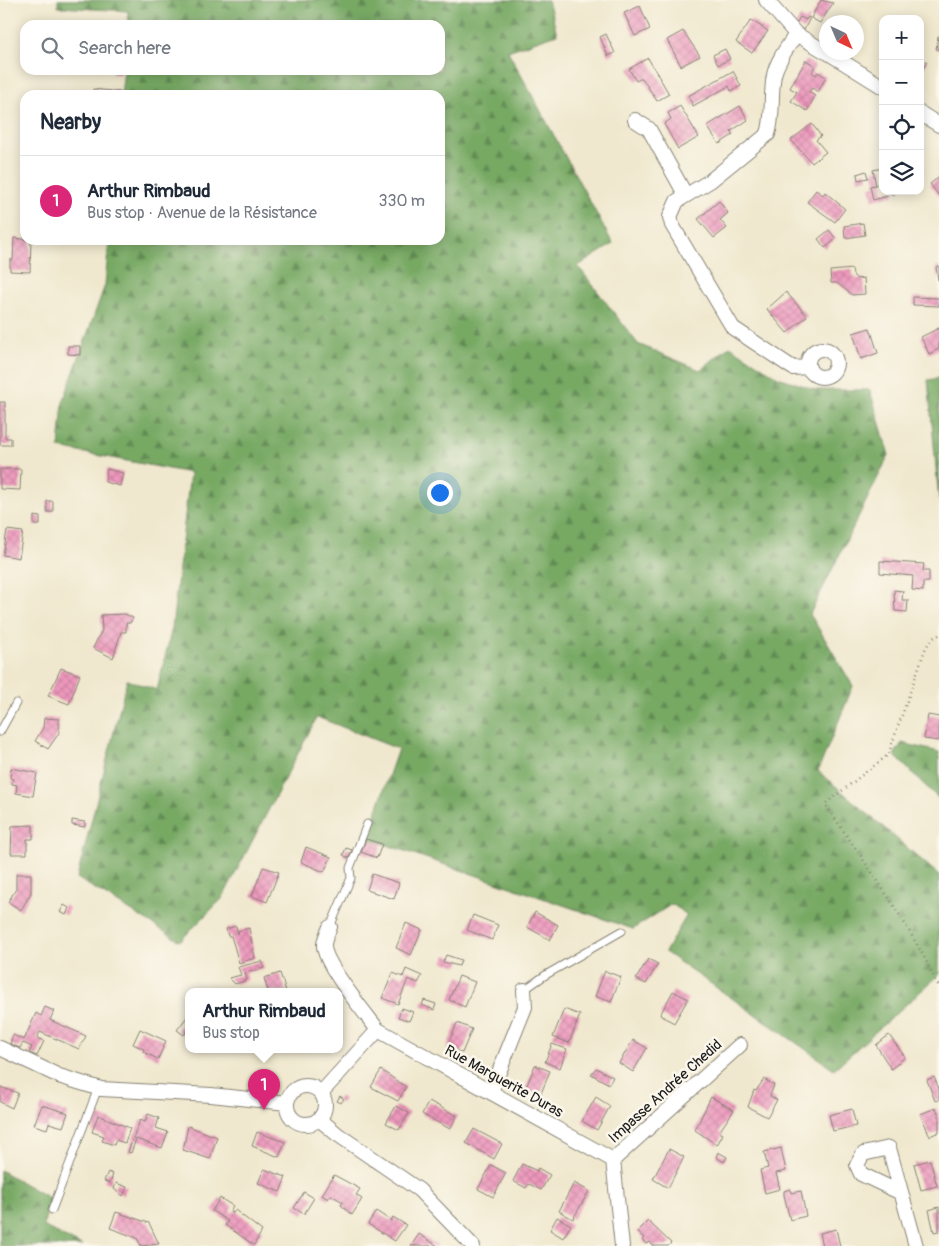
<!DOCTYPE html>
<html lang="en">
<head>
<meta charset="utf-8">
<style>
  body { margin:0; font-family:Pangolin,sans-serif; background:#f6f6f7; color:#1f2937 }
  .controls { position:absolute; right:15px; top:15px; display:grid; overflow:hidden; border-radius:10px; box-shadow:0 2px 12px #0003 }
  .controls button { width:45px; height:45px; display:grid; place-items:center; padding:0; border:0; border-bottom:1px solid #e0e1e3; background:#fff; color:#1f2937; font:25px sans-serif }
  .compass { position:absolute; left:819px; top:15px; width:45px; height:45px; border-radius:50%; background:#fff; box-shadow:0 2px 12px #0003; rotate:136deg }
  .you { position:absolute; left:439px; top:492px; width:18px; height:18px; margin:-12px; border:4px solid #fff; border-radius:50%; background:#1a73e8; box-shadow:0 0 0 8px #1a73e833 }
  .badge { display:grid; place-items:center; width:32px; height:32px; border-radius:50%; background:#db2777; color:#fff; font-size:16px; font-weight:700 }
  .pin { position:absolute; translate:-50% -41px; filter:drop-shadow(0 1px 2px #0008) }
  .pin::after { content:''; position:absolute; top:26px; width:18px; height:15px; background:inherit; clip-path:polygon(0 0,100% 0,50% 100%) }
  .popup { position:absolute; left:185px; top:988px; width:158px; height:65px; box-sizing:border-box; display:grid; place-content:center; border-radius:10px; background:#fff; filter:drop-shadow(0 1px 4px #0005); font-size:16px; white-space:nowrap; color:#747a83 }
  .popup b { font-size:19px; color:#1f2937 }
  .popup::after { content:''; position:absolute; left:50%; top:100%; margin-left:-10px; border:10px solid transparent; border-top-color:#fff }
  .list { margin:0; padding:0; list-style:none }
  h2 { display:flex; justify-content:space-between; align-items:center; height:65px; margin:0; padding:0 20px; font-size:21px }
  h2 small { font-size:16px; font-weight:400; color:#747a83 }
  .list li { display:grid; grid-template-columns:32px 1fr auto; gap:15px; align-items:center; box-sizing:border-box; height:90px; padding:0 20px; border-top:1px solid #e0e1e3 }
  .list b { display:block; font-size:19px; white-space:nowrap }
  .list p { margin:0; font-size:16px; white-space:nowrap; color:#747a83 }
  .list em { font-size:16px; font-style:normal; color:#747a83 }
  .icon { flex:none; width:28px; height:28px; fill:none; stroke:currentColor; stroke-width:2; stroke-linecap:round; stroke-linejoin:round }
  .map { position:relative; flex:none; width:939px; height:1246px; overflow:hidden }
  .search { position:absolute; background:#fff; box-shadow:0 2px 12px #0003; left:20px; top:20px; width:425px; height:55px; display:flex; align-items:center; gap:12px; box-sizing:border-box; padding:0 18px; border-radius:15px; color:#747a83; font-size:19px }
  .panel { position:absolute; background:#fff; box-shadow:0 2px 12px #0003; left:20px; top:90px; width:425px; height:155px; border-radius:15px }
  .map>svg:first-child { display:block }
</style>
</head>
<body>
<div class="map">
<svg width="939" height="1246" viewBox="0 0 939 1246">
  <defs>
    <pattern id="forest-firs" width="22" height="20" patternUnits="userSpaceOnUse" patternTransform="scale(1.25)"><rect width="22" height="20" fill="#77a964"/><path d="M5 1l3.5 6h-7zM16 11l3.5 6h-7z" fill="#618952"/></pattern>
    <pattern id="building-cross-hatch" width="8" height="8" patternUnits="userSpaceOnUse" patternTransform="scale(1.25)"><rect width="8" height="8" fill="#ed98bc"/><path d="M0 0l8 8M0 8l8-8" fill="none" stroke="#cb82a1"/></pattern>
  </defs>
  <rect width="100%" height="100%" fill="#fbf7ec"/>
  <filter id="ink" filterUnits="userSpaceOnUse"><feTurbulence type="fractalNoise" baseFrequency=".02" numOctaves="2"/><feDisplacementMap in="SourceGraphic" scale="10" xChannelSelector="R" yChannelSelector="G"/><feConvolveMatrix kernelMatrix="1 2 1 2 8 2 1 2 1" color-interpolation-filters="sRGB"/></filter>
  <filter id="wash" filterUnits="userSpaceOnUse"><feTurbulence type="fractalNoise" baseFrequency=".0096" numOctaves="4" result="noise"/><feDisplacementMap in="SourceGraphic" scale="20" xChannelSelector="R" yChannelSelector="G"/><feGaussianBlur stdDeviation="1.12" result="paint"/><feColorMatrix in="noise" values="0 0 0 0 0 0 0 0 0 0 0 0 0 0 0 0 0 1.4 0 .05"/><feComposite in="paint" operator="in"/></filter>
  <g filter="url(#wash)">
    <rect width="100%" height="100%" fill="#f0e8ce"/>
    <!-- forest -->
    <path fill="url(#forest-firs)" stroke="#4a6240" d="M58,0H548L557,34L508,51L613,244L578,266L638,344L700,370L730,346L778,377L816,390H870L889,455L810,614L853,686L818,771L939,875V975L834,1069L665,952L687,915L672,904L633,929L367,838L398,749L317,717L222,899L180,941L77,878L127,680L157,690L172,628L190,473L59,448L63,402L105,285L109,240H440V95H121L124,70H440V25H128V11L58,7Z
      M939,378V500L928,380Z
      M902,743L939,752V799L894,755Z
      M0,1170L51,1199L43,1226L82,1246H0Z"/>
    <g id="blocks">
      <!-- building -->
      <path fill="url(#building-cross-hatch)" d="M821,0L833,3L820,23L811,18Z
        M640,6L650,29L635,36L624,13Z
        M800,17L806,20L808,17L810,18L804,30L795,26Z
        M751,20L768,31L752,53L736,42Z
        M683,31L700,56L681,66L667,40Z
        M606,34L615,53L608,56L600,37Z
        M938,36H939V50L936,49Z
        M725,49L730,59L718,65L713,55Z
        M648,58L669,94L657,101L642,78L636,81L629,69Z
        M920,58L927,62L920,73Z
        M806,60L815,66L812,72L816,75L818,72L826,77L818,92L812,88L809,92L815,96L807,111L791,101L797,92L790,88Z
        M113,70L121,71L120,74H112Z
        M733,71L741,86L731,91L729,86L693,106L688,96Z
        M93,89L122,92V95H92Z
        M680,106L699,137L678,149L664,124L671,119L668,113Z
        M740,106L748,120L731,131L733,135L719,144L707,126Z
        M812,124L821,136L816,140L826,152L812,163L791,140Z
        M883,168V191H894L895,194L873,200L870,186L876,185L873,170Z
        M866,171L868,178L858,180L857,174Z
        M939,177V196L930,184Z
        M816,190L823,195L825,192L845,209L835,222L807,202Z
        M719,201L728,213L720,220L727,228L714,238L698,219Z
        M863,223L865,235L845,238L844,226Z
        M829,230L836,239L825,248L818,239Z
        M14,238L31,240L30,272L10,271V260H13Z
        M939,266V280H938L936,267Z
        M852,269L853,275L857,279L864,278L865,294L852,295L837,283H831L830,271Z
        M786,292L807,316L787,333L767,309Z
        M913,297L939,298V306L913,305Z
        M870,328L878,353L861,359L853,333Z
        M939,328V349L929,354L921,337Z
        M68,346H80V355L68,354Z
        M0,402H5V438H11V445H0Z
        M0,469H21L20,490L0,489Z
        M107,469L123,473L120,486L105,482Z
        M47,501H53V512H47Z
        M34,516L40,517V525H34Z
        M7,530L23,532L19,558L3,555Z
        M880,561L924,564L923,571H929V582H923V591L912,590L913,576L880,573Z
        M894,590L903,591L902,600H908L907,612L895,611Z
        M125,614L133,618L130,623H126V632H121L113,658L93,648L102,630L101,615Z
        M61,668L80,675L69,704L48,696Z
        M928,715L939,717V741L924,739Z
        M44,718L59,719V733L48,749L35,741L43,728Z
        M11,768L37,773L33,796L16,793L17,785L12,784L13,779L10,778Z
        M72,820L85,822V827L72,825Z
        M33,825V839H27V854H11L12,826Z
        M366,839L382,844L377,858L361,852Z
        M306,847L331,857L324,872L301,862Z
        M346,848L352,850L349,858L343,855Z
        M263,867L279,872L267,902L252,896Z
        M16,874H31V893L21,910L8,902L16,889Z
        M372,874L399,883L394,899L367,890Z
        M64,905L69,908L66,915L60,912Z
        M535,912L558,925L550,940L527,927Z
        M473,915L498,925L492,940L467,930Z
        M406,923L422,930L411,955L396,948Z
        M236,926L238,934V931L249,928L255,958L239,963L231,936H228L226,929Z
        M446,955L461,960L459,966L443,962Z
        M648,959L658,964L646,984L636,979Z
        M262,961L264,968L245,973L247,980L235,984L229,978L241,975L238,967Z
        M406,969L422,976L418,983L408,979L398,1004L382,998L393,973L403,977Z
        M605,971L621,977L611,1002L595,996Z
        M280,973L286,991H268L264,978Z
        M459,976L475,982L465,1007L449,1000Z
        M673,991L688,999L674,1023L660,1015Z
        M424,1000L436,1004L434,1010L422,1005Z
        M45,1007L54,1011L50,1020L86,1036L79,1049L40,1032L37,1038L44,1041L37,1056L29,1053L32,1047L23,1043L20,1048L10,1044L13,1035L24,1040L36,1013L41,1016Z
        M402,1008L413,1012L409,1021L398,1017Z
        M564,1009L580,1015L569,1043L553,1037Z
        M187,1017L189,1028L184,1035L177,1030Z
        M457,1023L472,1029L462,1053L447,1047Z
        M140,1029L166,1041L158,1059L143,1052L144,1049L133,1044Z
        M889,1035L905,1057L891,1069L876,1045Z
        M633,1040L647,1048L633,1072L619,1063Z
        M552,1044L567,1049L560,1068L545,1062Z
        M535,1065L550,1071L540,1096L525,1090Z
        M596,1068L613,1077L609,1084L591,1074Z
        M381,1070L406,1087L398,1101L371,1087Z
        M934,1077L939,1089V1100L935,1101L927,1080Z
        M764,1079L774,1085L770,1096L777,1100L767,1117L748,1107L754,1090L756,1091Z
        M0,1087L18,1093L12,1108L0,1102Z
        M340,1096L344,1099L341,1103L337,1101Z
        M596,1097L610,1106L597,1130L582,1121Z
        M711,1097L734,1110L719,1132L723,1134L717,1145L695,1130Z
        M429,1101L457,1116L450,1129L422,1114Z
        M42,1105L68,1113L63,1127L49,1123L47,1129L34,1125Z
        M396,1106L409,1113L399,1130L386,1123Z
        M936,1108L939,1115V1132L930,1136L920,1114Z
        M852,1109L856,1126L833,1131L829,1115Z
        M148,1114L159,1118L156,1128L168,1132L162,1148L136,1139L131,1153L128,1152L140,1120L145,1122Z
        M98,1115L130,1128L125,1143L116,1140L114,1145L102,1141L104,1136L92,1132Z
        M188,1126L217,1137L210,1159L183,1150Z
        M474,1129L502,1144L494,1159L466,1143Z
        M257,1132L285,1142L279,1157L252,1146Z
        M781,1148L786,1171L776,1173L780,1189L765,1193L760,1170L768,1168L764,1152Z
        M669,1149L684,1157L668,1188L653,1179Z
        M718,1152L727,1157L724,1162L716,1157Z
        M930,1160L937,1186L921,1190L914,1164Z
        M522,1164L537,1171L538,1168L550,1175L541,1190L529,1184L526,1188L513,1181Z
        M491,1165L506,1173L493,1197L478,1189Z
        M264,1169L286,1177L280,1192L258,1183Z
        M108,1172L113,1174L110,1183L104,1181Z
        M334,1175L360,1189L356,1195L362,1199L352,1215L341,1205L343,1202L331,1195L328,1199L322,1195Z
        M116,1183L127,1187L123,1196L114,1189Z
        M574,1183L589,1191L573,1219L559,1211Z
        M790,1189L791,1193L801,1191L806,1216L790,1220L784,1195V1191Z
        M304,1192L314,1198L304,1214L294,1208Z
        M220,1198L233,1206L230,1211L233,1213L235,1210L262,1231L254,1245L225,1225L228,1221L212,1211Z
        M939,1207V1231L934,1232L929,1210Z
        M376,1211L391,1221L393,1217L406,1225L395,1241L368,1224Z
        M116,1212L149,1223L159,1244L141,1246L137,1238L110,1228Z
        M557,1217L571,1225L563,1238L550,1230Z
        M648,1221L671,1243L668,1246H653L650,1242L646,1244L642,1240L644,1238L637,1232Z
        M836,1229L840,1246H823L820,1233Z
        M419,1234L438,1246H411Z"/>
    </g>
  </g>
  <g filter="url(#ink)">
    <use href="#blocks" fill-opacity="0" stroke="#868275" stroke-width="1"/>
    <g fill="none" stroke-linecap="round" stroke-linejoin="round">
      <!-- lane casing -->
      <g stroke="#868275" stroke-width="9">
        <path id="lane" d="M0,732L16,703
          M330,927L351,878L350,868L367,824
          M524,990L544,976L622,931
          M52,1210L98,1088"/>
      </g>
      <!-- street casing -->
      <g stroke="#868275" stroke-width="16">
        <path id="street" d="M766,0L796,34L826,52
          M796,34C788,47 777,60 774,75C770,95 774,115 768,134L710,181L677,201L670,217L672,225L733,328L793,368L808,367
          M827,52L883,87
          M920,113L939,125
          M635,120L649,129L685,194
          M808 363a14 14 0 1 1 28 0a14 14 0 1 1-28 0Z
          M330,927C328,932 324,939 324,945C323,963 366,1014 378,1030
          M0,1048L59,1076L101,1089L211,1095L287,1103
          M287 1105a19 19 0 1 1 38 0a19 19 0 1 1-38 0Z
          M491,1092L525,1007L524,990
          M321,1093L378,1030L613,1160L622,1246
          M319,1119L337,1134L419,1190L473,1246
          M613,1160L740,1045
          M901,1193L861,1174L857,1165L863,1154L889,1148L916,1246"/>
      </g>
      <!-- path -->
      <path stroke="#868275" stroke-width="2.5" stroke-dasharray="1 4" stroke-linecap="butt" d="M939,635L933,638L926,647L888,755L825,804C866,864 908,921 939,987"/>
      <!-- lane -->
      <use href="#lane" stroke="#fff" stroke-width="7"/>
      <!-- street -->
      <use href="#street" stroke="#fff" stroke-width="14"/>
    </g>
  </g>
  <g text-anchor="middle" stroke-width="5" stroke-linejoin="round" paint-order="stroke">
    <!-- street labels -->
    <g font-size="15" fill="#1c1c1c" stroke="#fbf7ec">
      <text transform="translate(504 1081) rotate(29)" y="5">Rue Marguerite Duras</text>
      <text transform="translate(665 1091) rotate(-42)" y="5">Impasse Andrée Chedid</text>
    </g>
  </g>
</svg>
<div class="controls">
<button>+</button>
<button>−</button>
<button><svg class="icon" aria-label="locate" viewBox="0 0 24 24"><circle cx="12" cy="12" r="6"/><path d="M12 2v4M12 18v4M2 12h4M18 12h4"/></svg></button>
<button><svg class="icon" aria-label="layers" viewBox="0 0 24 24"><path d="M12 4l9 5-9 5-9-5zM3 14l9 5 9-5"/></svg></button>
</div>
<svg class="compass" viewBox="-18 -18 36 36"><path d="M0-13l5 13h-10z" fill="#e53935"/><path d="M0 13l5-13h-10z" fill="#747a83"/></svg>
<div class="you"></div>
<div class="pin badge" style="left:264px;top:1110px">1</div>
<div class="popup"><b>Arthur Rimbaud</b>Bus stop</div>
<div class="search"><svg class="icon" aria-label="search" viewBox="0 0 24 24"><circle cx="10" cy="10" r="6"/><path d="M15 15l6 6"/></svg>Search here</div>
<section class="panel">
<h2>Nearby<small></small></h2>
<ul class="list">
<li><span class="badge">1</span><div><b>Arthur Rimbaud</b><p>Bus stop · Avenue de la Résistance</p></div><em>330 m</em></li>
</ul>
</section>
</div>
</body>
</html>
